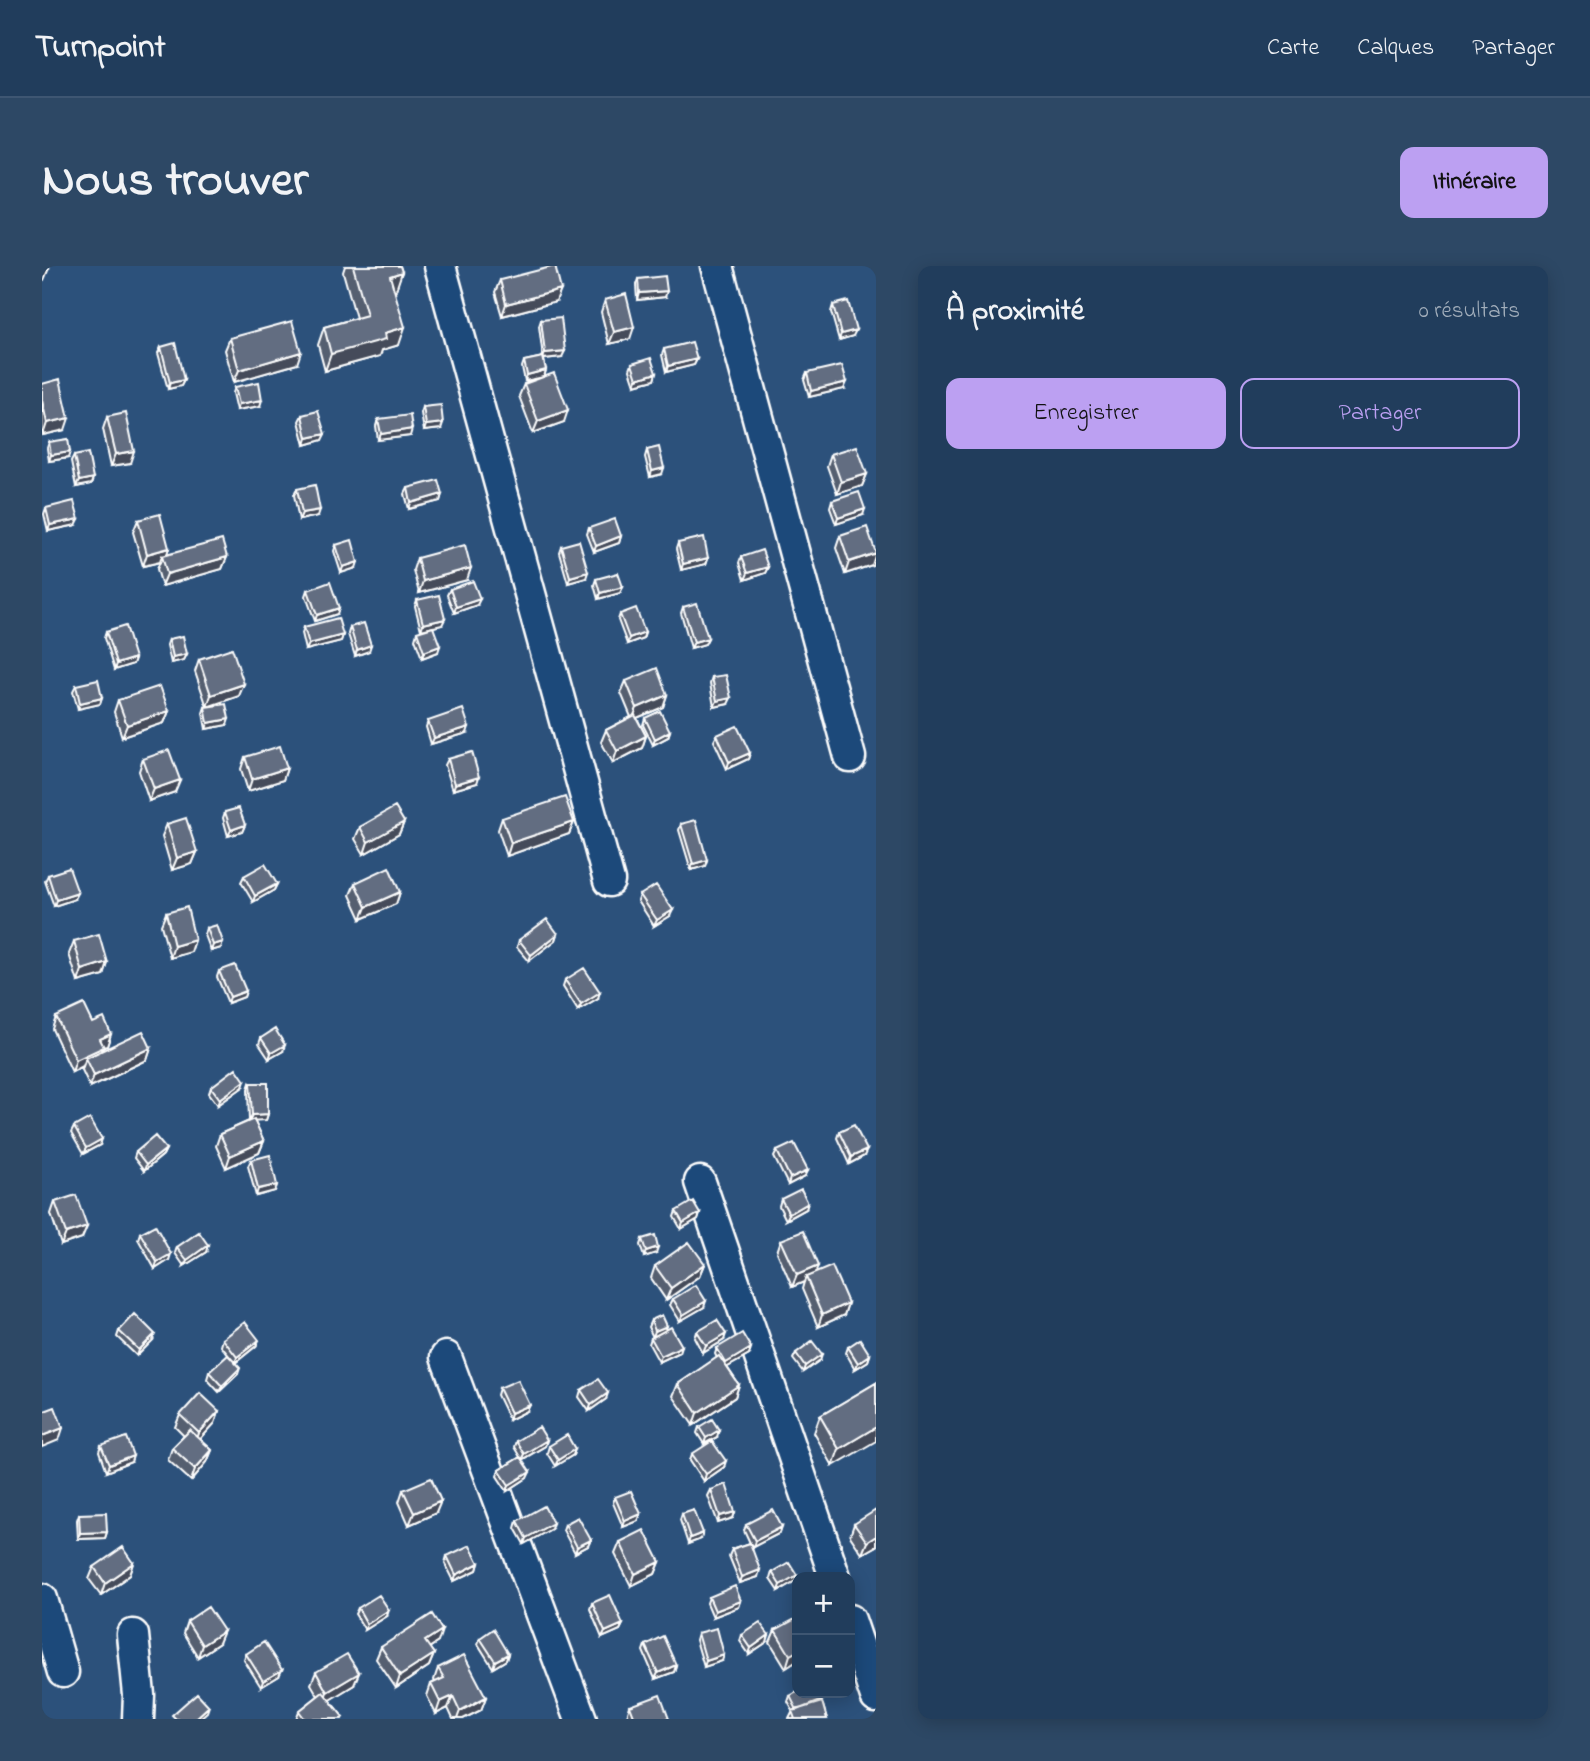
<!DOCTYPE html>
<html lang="fr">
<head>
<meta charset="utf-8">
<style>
  body { margin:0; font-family:"Indie Flower",sans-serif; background:#2d4865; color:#f1f3f6 }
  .controls { position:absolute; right:21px; bottom:21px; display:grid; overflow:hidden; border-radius:14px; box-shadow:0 4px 18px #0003 }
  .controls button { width:63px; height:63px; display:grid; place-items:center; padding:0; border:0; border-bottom:2px solid #3e5672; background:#213d5c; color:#f1f3f6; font:35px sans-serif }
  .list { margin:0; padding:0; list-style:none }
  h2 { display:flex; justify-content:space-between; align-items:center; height:91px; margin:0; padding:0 28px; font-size:30px }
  h2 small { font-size:23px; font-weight:400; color:#a2aebb }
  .actions { display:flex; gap:14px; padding:21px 28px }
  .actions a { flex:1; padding:16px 0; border:2px solid #bca0f2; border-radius:14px; text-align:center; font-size:24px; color:#bca0f2 }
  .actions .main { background:#bca0f2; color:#111 }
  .map { position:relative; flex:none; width:834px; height:1453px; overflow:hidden; border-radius:14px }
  header { display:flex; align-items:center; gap:42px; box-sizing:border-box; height:98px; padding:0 35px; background:#213d5c; border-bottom:2px solid #3e5672 }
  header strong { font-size:33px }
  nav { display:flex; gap:38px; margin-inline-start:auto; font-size:24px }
  .intro { display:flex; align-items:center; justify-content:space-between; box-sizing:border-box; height:168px; padding:0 42px }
  h1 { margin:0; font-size:49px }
  .button { padding:18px 32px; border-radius:14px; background:#bca0f2; color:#111; font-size:24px; font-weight:700 }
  main { display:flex; gap:42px; padding:0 42px }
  aside { flex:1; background:#213d5c; border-radius:14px; box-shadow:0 4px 18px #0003 }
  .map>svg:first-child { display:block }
</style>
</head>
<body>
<header>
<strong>Turnpoint</strong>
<nav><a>Carte</a><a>Calques</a><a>Partager</a></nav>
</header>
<div class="intro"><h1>Nous trouver</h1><a class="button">Itinéraire</a></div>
<main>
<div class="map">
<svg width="834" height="1453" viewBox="0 0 834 1453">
  <rect width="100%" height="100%" fill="#2c517b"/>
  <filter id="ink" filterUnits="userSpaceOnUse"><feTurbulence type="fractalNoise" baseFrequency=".0143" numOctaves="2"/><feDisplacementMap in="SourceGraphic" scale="14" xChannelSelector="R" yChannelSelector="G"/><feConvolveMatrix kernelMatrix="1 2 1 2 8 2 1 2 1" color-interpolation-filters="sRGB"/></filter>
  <g filter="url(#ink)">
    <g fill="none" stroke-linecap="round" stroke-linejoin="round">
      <!-- minor casing -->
      <g stroke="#fff" stroke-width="35">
        <path id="minor" d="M398,0L567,615
          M675,0L808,491
          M658,916L793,1311
          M404,1091L539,1453
          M0,1333L21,1406
          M808,1354L834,1431
          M91,1369L97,1429L96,1453"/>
      </g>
      <!-- minor -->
      <use href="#minor" stroke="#1f4a7a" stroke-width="30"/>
    </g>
    <!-- wall -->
    <path fill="#545e6f" stroke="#fff" stroke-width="2" d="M303,0H358L360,6L353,24L357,79L340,84L338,90L283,105L276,79L282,61L314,52L301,6Z
      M596,13L623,31L595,34L594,19Z
      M458,14L514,36L460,50L453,26Z
      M563,34L588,73L567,78L559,46Z
      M791,39L811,70L797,74L789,46Z
      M499,54L520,91L502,93L504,104L502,111L522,156L491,167L477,130L482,118L501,111L483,115L480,101L482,95L501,91L497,60Z
      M188,72L255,98L192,116L183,84Z
      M119,81L142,114L139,120L126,123L116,87Z
      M622,83L655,93L652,99L624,106L620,89Z
      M590,98L614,107L612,114L593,119L588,104Z
      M765,107L802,123L767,131L762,114Z
      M0,118L23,164L1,169L0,165Z
      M193,121L218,140L195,144L191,127Z
      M381,141L399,163L382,165L379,147Z
      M260,149L280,174L263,179L257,155Z
      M65,151L88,197L69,200L61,163Z
      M336,153L368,170L336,174L334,160Z
      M7,176L26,192L7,195L5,182Z
      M605,184L620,208L608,211L603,191Z
      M789,188L825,208L820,220L795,228L785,200Z
      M32,190L51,212L49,218L34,221L29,196Z
      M366,222L400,228L398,235L367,243L363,228Z
      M255,223L276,250L257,254L252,229Z
      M790,235L821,249L794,258L788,242Z
      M4,242L34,259L6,265L2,248Z
      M96,254L127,282L125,289L185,291L180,303L120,320L115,303L118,296L101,300L91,266Z
      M547,262L579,270L577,277L552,286L545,268Z
      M798,270L830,299L803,308L794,282Z
      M636,277L666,292L664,298L639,304L634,283Z
      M294,279L314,302L299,307L292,285Z
      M519,280L544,312L526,317L517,286Z
      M699,291L726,301L723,307L702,314L697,297Z
      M375,292L425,314L377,327L371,304Z
      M554,313L581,321L578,327L556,333L552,319Z
      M408,323L435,339L412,347L405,329Z
      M266,324L295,348L273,355L264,330Z
      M375,334L400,359L391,361L396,386L380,392L373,373L375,366L388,362L379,364L373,340Z
      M641,341L666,372L663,378L649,382L639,347Z
      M578,348L603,366L601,372L585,378L576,354Z
      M262,361L301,369L299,375L264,384L260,367Z
      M308,361L327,385L313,390L306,368Z
      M64,366L93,392L91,398L72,404L62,372Z
      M127,373L145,388L142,394L129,397L125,379Z
      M157,393L197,430L165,441L153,405Z
      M670,411L686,438L672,441L668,417Z
      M584,415L625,429L621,441L595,452L604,470L600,482L571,497L559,476L564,464L589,451L579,427Z
      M34,419L60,432L58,438L36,443L31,425Z
      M76,434L127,445L122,457L80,471L72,446Z
      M163,441L185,459L164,463L161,447Z
      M603,452L628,465L626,471L611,479L601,459Z
      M386,455L425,467L389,478L384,461Z
      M675,469L708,487L706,493L685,503L672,475Z
      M203,491L245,502L241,514L206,525L199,503Z
      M101,493L133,526L107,535L97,505Z
      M406,493L435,517L411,524L403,499Z
      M183,546L203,559L200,566L186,570L181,552Z
      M460,552L532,556L527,568L465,590L456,564Z
      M362,556L357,568L322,588L313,573L318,561Z
      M125,558L155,586L150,598L130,604L120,570Z
      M639,558L665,594L663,600L649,604L637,564Z
      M6,609L33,633L12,640L3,615Z
      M202,610L235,618L232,624L211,636L199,616Z
      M313,617L358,626L354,638L319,653L308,629Z
      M598,629L628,650L612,660L596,635Z
      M124,647L153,674L149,686L128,692L119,659Z
      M165,662L179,682L169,685L163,669Z
      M516,668L514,674L487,695L475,681L477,674Z
      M32,675L65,696L61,709L36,716L27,688Z
      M177,705L204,725L202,731L186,737L175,711Z
      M523,714L556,732L536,744L521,720Z
      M14,751L51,757L69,768L65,780L61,781L60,785L109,782L105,794L48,821L40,804L41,800L30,806L10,763Z
      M219,772L241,785L227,793L217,778Z
      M208,817L226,848L224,854H212L222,875L217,887L184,902L174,880L178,868L207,855L206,823Z
      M169,821H201L176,839L167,827Z
      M32,861L58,879L41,888L29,867Z
      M797,866L822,890L807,898L795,872Z
      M124,883L121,889L102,905L92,892L94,886Z
      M735,885L763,910L746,919L732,891Z
      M209,894L235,919L233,925L214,930L206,900Z
      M739,933L764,943L744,954L737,940Z
      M13,936L40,972L19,979L9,948Z
      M634,945L658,947L656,953L639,963L632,951Z
      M98,967L127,994L113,1003L96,973Z
      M600,973L614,987L602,991L598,979Z
      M739,974L806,1037L802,1049L776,1061L760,1023L762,1016L750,1021L735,986Z
      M135,981L164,986L142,1000L133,987Z
      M663,998L658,1010L624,1034L609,1012L613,1000Z
      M631,1033L662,1041L638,1055L628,1039Z
      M609,1054L624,1064L638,1086L617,1096L607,1078L609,1072L611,1071L606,1061Z
      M77,1065L111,1074L95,1090L75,1071Z
      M655,1066L682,1074L661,1087L653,1072Z
      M181,1073L214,1080L193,1097L196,1108L177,1126L165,1113L167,1106L188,1091L179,1080Z
      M806,1081L828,1089L826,1095L813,1103L804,1087Z
      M675,1082L707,1089L685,1101L697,1119L693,1131L651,1159L631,1130L636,1118L675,1092L673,1088Z
      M754,1087L778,1094L761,1106L751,1093Z
      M834,1117L791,1200L772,1167L778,1150Z
      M457,1122L485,1145L467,1154L455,1129Z
      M539,1124L564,1133L547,1145L537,1131Z
      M177,1145L173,1157L158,1173L170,1184L165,1196L149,1215L126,1194L130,1182L142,1170L133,1161L138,1149Z
      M657,1161L675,1171L662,1178L655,1167Z
      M505,1174L503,1180L480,1194L485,1212L465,1225L455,1210L457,1204L478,1191L472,1181L474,1175Z
      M59,1180L89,1196L64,1206L57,1186Z
      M507,1180L533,1183L531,1189L513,1200L505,1187Z
      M650,1188L682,1201L662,1215L648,1194Z
      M361,1224L394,1247L367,1259L357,1236Z
      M669,1224L693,1246L691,1252L676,1257L666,1230Z
      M573,1231L596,1255L581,1261L571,1237Z
      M37,1248L65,1266L63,1272L36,1273L35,1254Z
      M640,1248L659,1273L646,1278L638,1254Z
      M475,1255L509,1263L482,1278L473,1262Z
      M523,1258L546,1280L533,1287L521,1264Z
      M704,1258L740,1261L738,1267L711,1281L709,1278L716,1311L698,1317L687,1290L690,1283L708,1277L702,1264Z
      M812,1258L834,1280L820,1288L808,1270Z
      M578,1276L618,1296L613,1308L589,1320L573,1288Z
      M405,1290L437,1297L435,1304L412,1315L403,1297Z
      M92,1297L88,1309L59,1329L47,1313L52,1301Z
      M730,1306L755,1309L753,1315L736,1325L728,1313Z
      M667,1331L699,1335L697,1341L671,1351L665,1337Z
      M550,1337L581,1358L578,1364L560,1372L548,1343Z
      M316,1342L345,1350L323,1364L313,1348Z
      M145,1355L177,1377L156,1391L141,1367Z
      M733,1364L755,1395L744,1402L728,1376Z
      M656,1367L680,1395L662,1401L654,1374Z
      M700,1369L725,1376L707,1388L698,1375Z
      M438,1372L466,1388L464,1394L451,1402L436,1378Z
      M396,1376L387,1382L392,1388L387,1400L354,1422L334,1393L339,1381Z
      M603,1379L634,1399L632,1406L613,1413L601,1385Z
      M204,1388L237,1410L219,1421L202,1394Z
      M396,1402L444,1431L439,1444L421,1453H411L406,1442L394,1448L385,1430L389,1418L393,1416L392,1414Z
      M274,1406L312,1419L287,1434L301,1451L300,1453H254L257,1445L276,1430L269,1418Z
      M748,1430L781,1439L785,1453H747L751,1445L746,1436Z
      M588,1440L627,1453H584Z"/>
    <!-- shaded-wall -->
    <path fill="#454c5a" stroke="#fff" stroke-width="2" d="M7,2L2,14L0,15V4Z
      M360,6L354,24L342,27L348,10Z
      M519,24L514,36L460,50L464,38Z
      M625,25L623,31L595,34L597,27Z
      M363,61L357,79L340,84L338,90L283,105L289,88L343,67Z
      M592,61L588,73L567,78L572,66Z
      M814,64L811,70L797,74L799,68Z
      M523,85L520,91L501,93L503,87Z
      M259,86L255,98L192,116L197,104Z
      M655,93L652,99L624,106L626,100Z
      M504,104L502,111L483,115L485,109Z
      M614,107L612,114L593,119L595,113Z
      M142,114L139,120L126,123L128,117Z
      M805,116L802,123L767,131L769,125Z
      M220,134L218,140L195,144L197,138Z
      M526,144L522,156L491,167L496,155Z
      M27,152L23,164L1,169L5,157Z
      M401,157L399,163L382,165L384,159Z
      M370,163L368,170L336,174L339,168Z
      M283,168L280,174L263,179L265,172Z
      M92,185L88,197L69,200L74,188Z
      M28,186L26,192L7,195L9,189Z
      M622,202L620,208L608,211L610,205Z
      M825,208L820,220L795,228L799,216Z
      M51,212L49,218L34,221L37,215Z
      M400,228L398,235L367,243L369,237Z
      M823,243L821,249L794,258L796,252Z
      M278,244L276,250L257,254L260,247Z
      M37,253L34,259L6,265L8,259Z
      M579,270L577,277L552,286L554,280Z
      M127,282L123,294L120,290L118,296L101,300L105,288Z
      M834,287L830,299L803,308L807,296Z
      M185,291L180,303L120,320L125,308Z
      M666,292L664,298L639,304L641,298Z
      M316,296L314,302L299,307L301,301Z
      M726,301L723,307L702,314L705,307Z
      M429,302L425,314L377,327L381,315Z
      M546,306L544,312L526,317L528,311Z
      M581,321L578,327L556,333L558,327Z
      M438,333L435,339L412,347L414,341Z
      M297,342L295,348L273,355L275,349Z
      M403,353L400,359L379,364L381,358Z
      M603,366L601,372L585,378L587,372Z
      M301,369L299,375L264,384L267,378Z
      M666,372L663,378L649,382L652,376Z
      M329,379L327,385L313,390L315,384Z
      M398,380L396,386L380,392L382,386Z
      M145,388L142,394L129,397L131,391Z
      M93,392L91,398L72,404L74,398Z
      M202,418L197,430L165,441L169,429Z
      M625,429L621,441L590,454L595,442Z
      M60,432L58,438L36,443L38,437Z
      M689,432L686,438L672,441L675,435Z
      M127,445L122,457L80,471L85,459Z
      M187,453L185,459L164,463L166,457Z
      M427,461L425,467L389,478L392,472Z
      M628,465L626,471L611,479L613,473Z
      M604,470L600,482L571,497L575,485Z
      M708,487L706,493L685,503L687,496Z
      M245,502L241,514L206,525L210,513Z
      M437,511L435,517L411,524L413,518Z
      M138,514L133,526L107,535L112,523Z
      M362,556L357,568L322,588L326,576Z
      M532,556L527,568L465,590L469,577Z
      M203,559L200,566L186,570L189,564Z
      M155,586L150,598L130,604L135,592Z
      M665,594L663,600L649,604L651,598Z
      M235,618L232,624L211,636L213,630Z
      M358,626L354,638L319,653L324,641Z
      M36,627L33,633L12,640L14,634Z
      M631,644L628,650L612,660L615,654Z
      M516,668L514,674L487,695L489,689Z
      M153,674L149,686L128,692L132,680Z
      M181,676L179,682L169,685L171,679Z
      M65,696L61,709L36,716L40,704Z
      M204,725L202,731L186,737L188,731Z
      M558,726L556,732L536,744L539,738Z
      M69,768L65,780L61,781L57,793L44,792L41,800L30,806L34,794L58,773Z
      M243,779L241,785L227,793L229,787Z
      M109,782L105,794L48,821L52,809Z
      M203,815L201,821L176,839L178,833Z
      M226,848L224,854L207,855L210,849Z
      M60,873L58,879L41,888L44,882Z
      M222,875L217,887L184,902L188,890Z
      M124,883L121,889L102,905L104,899Z
      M825,884L822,890L807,898L809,891Z
      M766,904L763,910L746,919L748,912Z
      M235,919L233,925L214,930L216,923Z
      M766,937L764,943L744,954L747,948Z
      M658,947L656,953L639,963L641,957Z
      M45,960L40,972L19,979L24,967Z
      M166,979L164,986L142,1000L145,994Z
      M616,981L614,987L602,991L604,985Z
      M129,988L127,994L113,1003L115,996Z
      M663,998L658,1010L624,1034L629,1022Z
      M776,1000L772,1012L764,1011L762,1016L750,1021L755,1009Z
      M664,1035L662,1041L638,1055L641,1049Z
      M806,1037L802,1049L776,1061L780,1049Z
      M625,1060L623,1066L611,1071L613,1065Z
      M113,1068L111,1074L95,1090L97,1084Z
      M684,1068L682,1074L661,1087L664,1080Z
      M217,1074L214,1080L193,1097L195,1091Z
      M640,1080L638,1086L617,1096L619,1090Z
      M709,1082L707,1089L682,1103L684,1097Z
      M780,1088L778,1094L761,1106L763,1100Z
      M828,1089L826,1095L813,1103L816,1097Z
      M198,1102L196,1108L177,1126L180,1120Z
      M697,1119L693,1131L651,1159L655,1147Z
      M566,1127L564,1133L547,1145L549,1139Z
      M488,1139L485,1145L467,1154L469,1147Z
      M177,1145L173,1157L153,1179L157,1167Z
      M834,1161V1175L791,1200L797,1183Z
      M21,1162L17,1174L0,1181V1170Z
      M677,1164L675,1171L662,1178L664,1172Z
      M505,1174L503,1180L479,1194L482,1188Z
      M533,1183L531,1189L513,1200L516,1194Z
      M170,1184L165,1196L149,1215L153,1203Z
      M91,1190L89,1196L64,1206L67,1199Z
      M684,1195L682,1201L662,1215L664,1208Z
      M488,1206L485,1212L465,1225L467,1219Z
      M399,1235L394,1247L367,1259L372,1247Z
      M693,1246L691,1252L676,1257L678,1250Z
      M599,1248L596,1255L581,1261L583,1255Z
      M511,1257L509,1263L482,1278L484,1272Z
      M740,1261L738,1267L711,1281L713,1275Z
      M65,1266L63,1272L36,1273L38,1267Z
      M661,1267L659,1273L646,1278L648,1272Z
      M834,1270V1280L820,1288L825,1276Z
      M549,1274L546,1280L533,1287L535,1281Z
      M618,1296L613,1308L589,1320L593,1308Z
      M92,1297L88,1309L59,1329L63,1317Z
      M437,1297L435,1304L412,1315L414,1309Z
      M718,1304L716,1311L698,1317L700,1311Z
      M755,1309L753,1315L736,1325L738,1319Z
      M699,1335L697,1341L671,1351L673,1345Z
      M347,1344L345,1350L323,1364L325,1358Z
      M581,1358L578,1364L560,1372L563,1366Z
      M400,1364L396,1376L379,1387L383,1375Z
      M182,1365L177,1377L156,1391L160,1379Z
      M727,1369L725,1376L707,1388L709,1382Z
      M755,1385V1395L744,1402L748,1389Z
      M392,1388L387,1400L354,1422L358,1410Z
      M466,1388L464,1394L451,1402L453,1395Z
      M682,1389L680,1395L662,1401L664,1395Z
      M634,1399L632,1406L613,1413L616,1407Z
      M240,1404L237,1410L219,1421L221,1415Z
      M317,1407L312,1419L281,1438L285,1426Z
      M411,1430L406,1442L394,1448L398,1436Z
      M444,1431L439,1444L421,1453H415L418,1445Z
      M167,1440L165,1446L157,1453H153Z"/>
    <!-- building -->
    <path fill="#626d81" stroke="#fff" stroke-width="2" d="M0,0H6L7,2L0,4Z
      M311,0H358L360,6L348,10L363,61L343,67L344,73L289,88L282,61L325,49Z
      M513,0L519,24L464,38L458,14Z
      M623,10L625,25L597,27L596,13Z
      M584,28L592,61L572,66L563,34Z
      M806,35L814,64L799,68L791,39Z
      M519,52L523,85L503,87L499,54Z
      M250,55L259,86L197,104L188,72Z
      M650,76L655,93L626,100L622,83Z
      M133,77L142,114L128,117L119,81Z
      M501,91L504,104L485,109L482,95Z
      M609,92L614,107L595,113L590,98Z
      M800,99L805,116L769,125L765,107Z
      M512,107L526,144L496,155L482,118Z
      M18,113L27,152L5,157L0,134V118Z
      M217,116L220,134L197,138L193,121Z
      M399,139L401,157L384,159L381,141Z
      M276,145L283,168L265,172L260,149Z
      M84,147L92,185L74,188L65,151Z
      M368,149L370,163L339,168L336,153Z
      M26,173L28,186L9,189L7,176Z
      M815,180L825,208L799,216L789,188Z
      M617,181L622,202L610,205L605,184Z
      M46,187L51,212L37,215L32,190Z
      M396,214L400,228L369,237L366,222Z
      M273,219L278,244L260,247L255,223Z
      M817,226L823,243L796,252L790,235Z
      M32,235L37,253L8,259L4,242Z
      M118,248L127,282L105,288L96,254Z
      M573,253L579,270L554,280L547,262Z
      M825,261L834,287L807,296L798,270Z
      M662,271L666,292L641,298L636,277Z
      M180,274L185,291L125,308L120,290Z
      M310,274L316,296L301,301L294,279Z
      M537,275L546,306L528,311L519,280Z
      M423,279L429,302L381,315L375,292Z
      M720,284L726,301L705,307L699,291Z
      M576,307L581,321L558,327L554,313Z
      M431,315L438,333L414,341L408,323Z
      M288,316L297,342L275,349L266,324Z
      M397,329L403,353L381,358L375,334Z
      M655,337L666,372L652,376L641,341Z
      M594,342L603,366L587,372L578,348Z
      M296,352L301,369L267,378L262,361Z
      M322,357L329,379L315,384L308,361Z
      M83,360L93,392L74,398L64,366Z
      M391,361L398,380L382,386L375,366Z
      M141,370L145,388L131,391L127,373Z
      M190,382L202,418L169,429L157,393Z
      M615,402L625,429L595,442L584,415Z
      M684,409L689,432L675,435L670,411Z
      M56,414L60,432L38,437L34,419Z
      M118,420L127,445L85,459L76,434Z
      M184,438L187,453L166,457L163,441Z
      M421,443L427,461L392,472L386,455Z
      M618,445L628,465L613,473L603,452Z
      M593,449L604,470L575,485L564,464Z
      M695,460L708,487L687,496L675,469Z
      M238,480L245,502L210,513L203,491Z
      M127,484L138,514L112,523L101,493Z
      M430,486L437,511L413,518L406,493Z
      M523,531L532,556L469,577L460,552Z
      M353,541L362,556L326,576L318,561Z
      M197,542L203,559L189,564L183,546Z
      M144,552L155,586L135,592L125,558Z
      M654,554L665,594L651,598L639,558Z
      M223,598L235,618L213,630L202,610Z
      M347,601L358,626L324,641L313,617Z
      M27,602L36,627L14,634L6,609Z
      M614,619L631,644L615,654L598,629Z
      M145,641L153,674L132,680L124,647Z
      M505,653L516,668L489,689L477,674Z
      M175,659L181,676L171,679L165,662Z
      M57,668L65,696L40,704L32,675Z
      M193,699L204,725L188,731L177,705Z
      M542,702L558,726L539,738L523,714Z
      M42,738L51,757L62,752L69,768L58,773L62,781L34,794L14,751Z
      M233,763L243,779L229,787L219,772Z
      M101,765L109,782L52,809L44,792Z
      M194,802L203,815L178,833L169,821Z
      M208,817H226V848L210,849Z
      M48,852L60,873L44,882L32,861Z
      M212,853L222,875L188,890L178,868Z
      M812,859L825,884L809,891L797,866Z
      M113,870L124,883L104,899L94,886Z
      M752,877L766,904L748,912L735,885Z
      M228,889L235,919L216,923L209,894Z
      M759,923L766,937L747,948L739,933Z
      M34,929L45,960L24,967L13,936Z
      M651,935L658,947L641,957L634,945Z
      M113,959L129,988L115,996L98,967Z
      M761,965L776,1000L755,1009L739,974Z
      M157,966L166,979L145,994L135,981Z
      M613,969L616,981L604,985L600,973Z
      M647,976L663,998L629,1022L613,1000Z
      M790,1000L806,1037L780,1049L764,1011Z
      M654,1019L664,1035L641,1049L631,1033Z
      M93,1048L113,1068L97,1084L77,1065Z
      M620,1049L625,1060L613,1065L609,1054Z
      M675,1054L684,1068L664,1080L655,1066Z
      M203,1056L217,1074L195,1091L181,1073Z
      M629,1061L640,1080L619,1090L609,1072Z
      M700,1067L709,1082L684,1097L675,1082Z
      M818,1073L828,1089L816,1097L806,1081Z
      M770,1075L780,1088L763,1100L754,1087Z
      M186,1089L198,1102L180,1120L167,1106Z
      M677,1090L697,1119L655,1147L636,1118Z
      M556,1113L566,1127L549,1139L539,1124Z
      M476,1114L488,1139L469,1147L457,1122Z
      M834,1117V1161L797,1183L778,1150Z
      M158,1127L177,1145L157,1167L138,1149Z
      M13,1141L21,1162L0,1170V1146Z
      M670,1153L677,1164L664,1172L657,1161Z
      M497,1161L505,1174L482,1188L474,1175Z
      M148,1164L170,1184L153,1203L130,1182Z
      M525,1169L533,1183L516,1194L507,1180Z
      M84,1171L91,1190L67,1199L59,1180Z
      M670,1175L684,1195L664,1208L650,1188Z
      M478,1191L488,1206L467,1219L457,1204Z
      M389,1212L399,1235L372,1247L361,1224Z
      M684,1218L693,1246L678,1250L669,1224Z
      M589,1225L599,1248L583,1255L573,1231Z
      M502,1240L511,1257L484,1272L475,1255Z
      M652,1244L661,1267L648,1272L640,1248Z
      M731,1244L740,1261L713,1275L704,1258Z
      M834,1244V1270L825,1276L812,1258Z
      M64,1247L65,1266L38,1267L37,1248Z
      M536,1251L549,1274L535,1281L523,1258Z
      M602,1264L618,1296L593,1308L578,1276Z
      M708,1277L718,1304L700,1311L690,1283Z
      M428,1279L437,1297L414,1309L405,1290Z
      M81,1281L92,1297L63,1317L52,1301Z
      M747,1296L755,1309L738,1319L730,1306Z
      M693,1320L699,1335L673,1345L667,1331Z
      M337,1329L347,1344L325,1358L316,1342Z
      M568,1329L581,1358L563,1366L550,1337Z
      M166,1341L182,1365L160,1379L145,1355Z
      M390,1348L400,1364L383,1375L392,1388L358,1410L339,1381Z
      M755,1352V1385L748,1389L733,1364Z
      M718,1357L727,1369L709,1382L700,1369Z
      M675,1362L682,1389L664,1395L656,1367Z
      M451,1363L466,1388L453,1395L438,1372Z
      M621,1370L634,1399L616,1407L603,1379Z
      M222,1376L240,1404L221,1415L204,1388Z
      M305,1388L317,1407L285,1426L274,1406Z
      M422,1389L444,1431L418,1445L411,1430L398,1436L389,1418L402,1412L396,1402Z
      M281,1426L301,1451L298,1453H263L257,1445Z
      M755,1426L779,1427L783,1433L755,1444L748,1430Z
      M155,1427L167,1440L153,1453H134L130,1449Z
      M618,1429L627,1453H593L588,1440Z
      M780,1436L785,1453H753L750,1445Z"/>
  </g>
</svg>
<div class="controls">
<button>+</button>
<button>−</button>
</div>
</div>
<aside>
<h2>À proximité<small>0 résultats</small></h2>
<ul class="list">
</ul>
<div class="actions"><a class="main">Enregistrer</a><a>Partager</a></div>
</aside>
</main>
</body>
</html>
